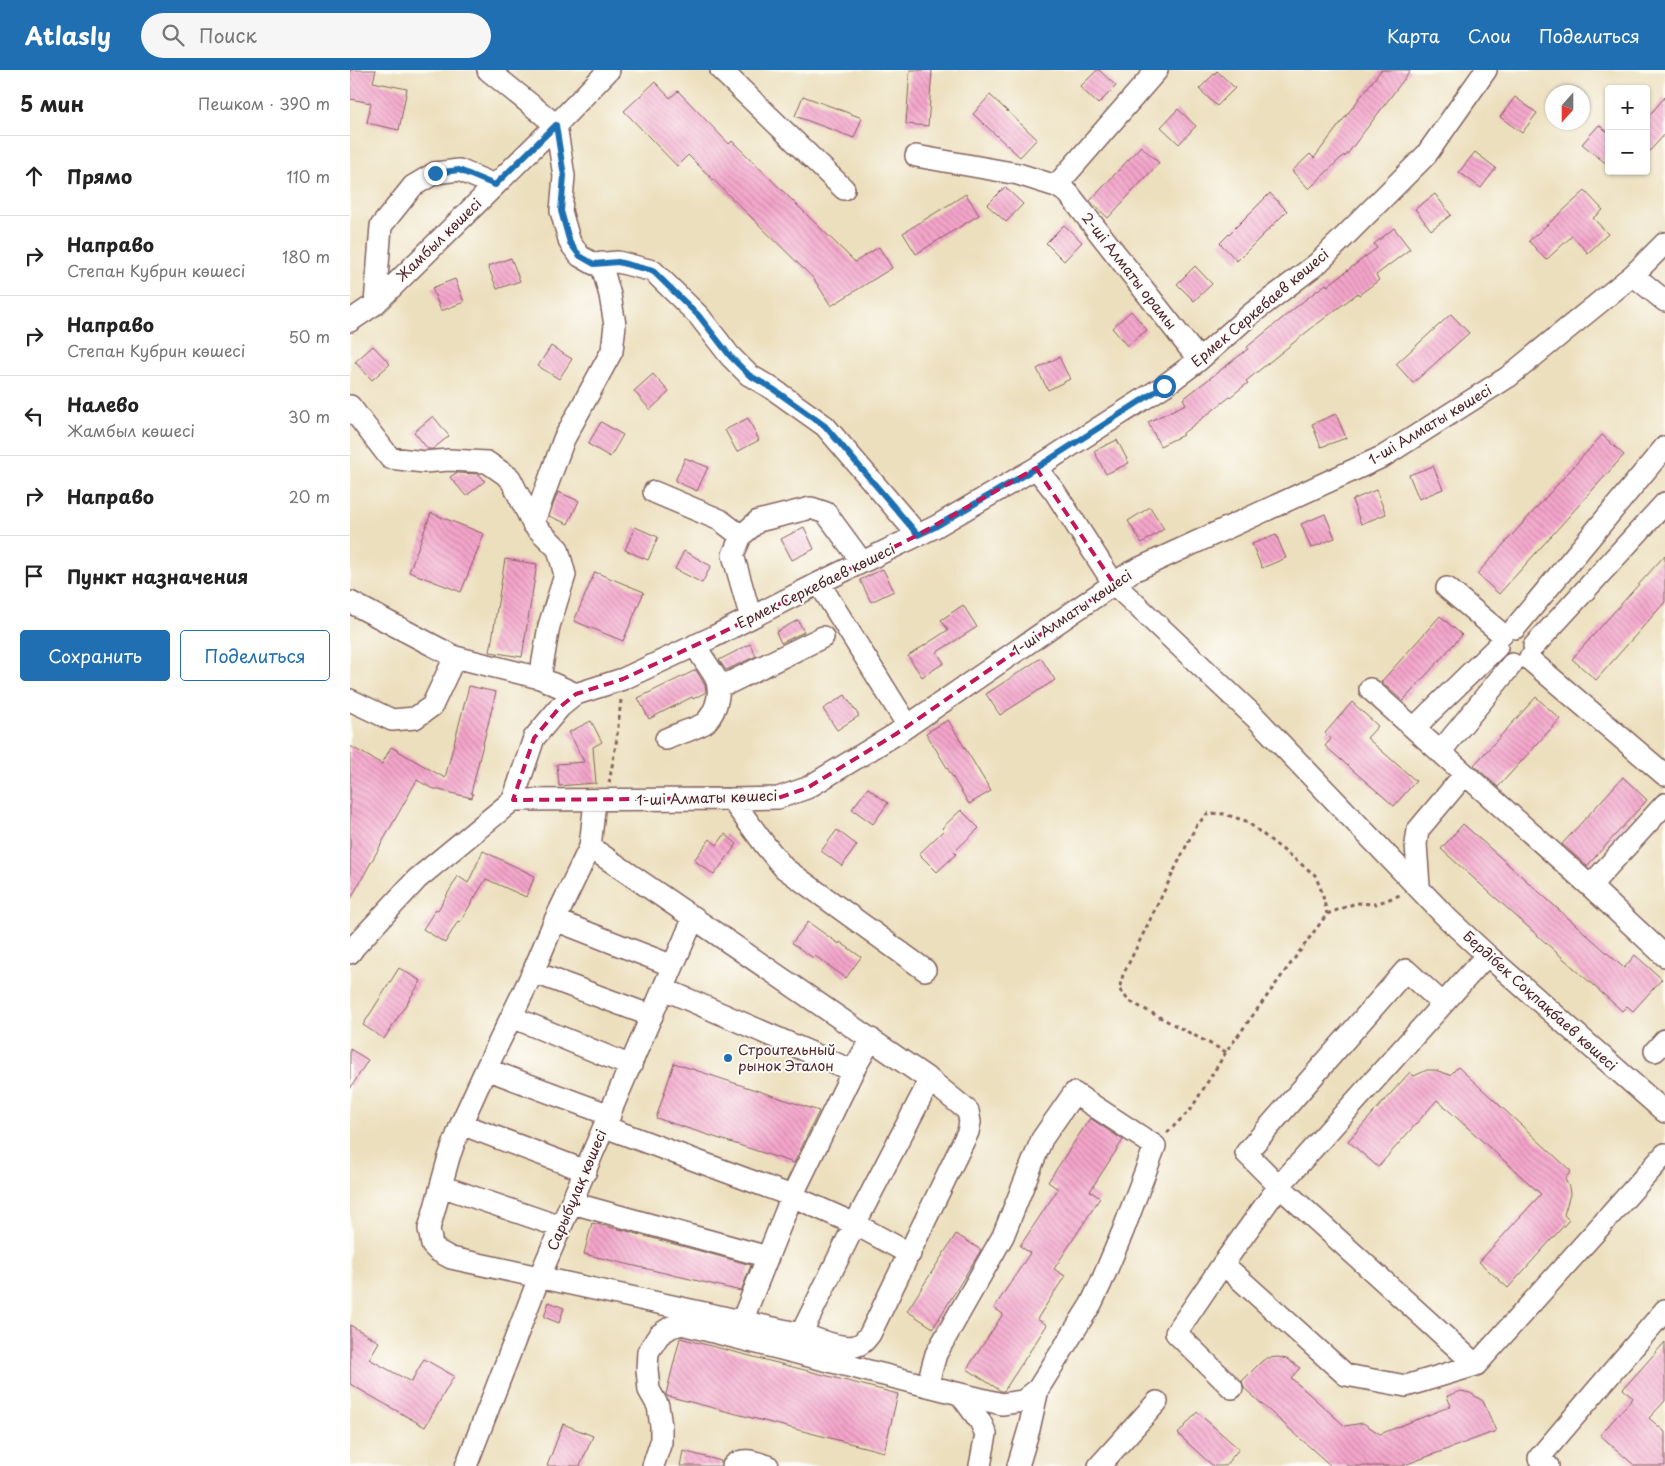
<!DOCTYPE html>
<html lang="ru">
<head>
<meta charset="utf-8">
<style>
  body { margin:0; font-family:"Playpen Sans",sans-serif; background:#f6f6f6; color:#222 }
  .controls { position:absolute; right:15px; top:15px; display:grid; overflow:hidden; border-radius:5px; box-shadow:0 1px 4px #0004 }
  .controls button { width:45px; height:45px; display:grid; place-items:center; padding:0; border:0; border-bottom:1px solid #e0e0e0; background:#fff; color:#222; font:25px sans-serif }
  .compass { position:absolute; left:1195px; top:15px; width:45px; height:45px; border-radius:50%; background:#fff; box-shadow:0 1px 4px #0004; rotate:201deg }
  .stop { position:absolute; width:15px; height:15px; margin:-11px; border:4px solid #1f6fb2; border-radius:50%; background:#fff }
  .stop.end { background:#1f6fb2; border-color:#fff; box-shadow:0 1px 5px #0008 }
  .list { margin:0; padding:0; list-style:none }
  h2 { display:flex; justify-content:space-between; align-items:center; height:65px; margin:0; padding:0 20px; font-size:21px }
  h2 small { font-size:16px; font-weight:400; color:#767676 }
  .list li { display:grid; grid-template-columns:32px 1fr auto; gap:15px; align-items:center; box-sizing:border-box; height:80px; padding:0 20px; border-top:1px solid #e0e0e0 }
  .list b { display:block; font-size:19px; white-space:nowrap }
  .list p { margin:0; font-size:16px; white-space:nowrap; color:#767676 }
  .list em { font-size:16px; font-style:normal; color:#767676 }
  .actions { display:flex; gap:10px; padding:15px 20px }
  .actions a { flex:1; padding:11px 0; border:1px solid #1f6fb2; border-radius:5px; text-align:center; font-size:18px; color:#1f6fb2 }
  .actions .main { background:#1f6fb2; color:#fff }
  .icon { flex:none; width:28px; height:28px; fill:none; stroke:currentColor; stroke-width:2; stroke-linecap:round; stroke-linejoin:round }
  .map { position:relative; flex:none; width:1315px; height:1396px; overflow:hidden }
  header { display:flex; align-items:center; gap:30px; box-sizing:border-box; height:70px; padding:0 25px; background:#1f6fb2; color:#fff }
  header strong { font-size:24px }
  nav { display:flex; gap:28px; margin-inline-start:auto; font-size:18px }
  .search { width:350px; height:45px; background:#f6f6f6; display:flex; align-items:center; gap:12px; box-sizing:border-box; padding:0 18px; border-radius:28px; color:#767676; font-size:19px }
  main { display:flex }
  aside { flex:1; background:#fff }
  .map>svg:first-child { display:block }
</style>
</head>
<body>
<header>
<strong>Atlasly</strong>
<div class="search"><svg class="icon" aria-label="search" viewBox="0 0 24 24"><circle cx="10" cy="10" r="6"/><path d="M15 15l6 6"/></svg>Поиск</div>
<nav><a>Карта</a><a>Слои</a><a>Поделиться</a></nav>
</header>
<main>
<aside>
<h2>5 мин<small>Пешком · 390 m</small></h2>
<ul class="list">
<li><svg class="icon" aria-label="ahead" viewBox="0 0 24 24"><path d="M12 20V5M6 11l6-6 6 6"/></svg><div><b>Прямо</b></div><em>110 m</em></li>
<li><svg class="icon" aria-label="right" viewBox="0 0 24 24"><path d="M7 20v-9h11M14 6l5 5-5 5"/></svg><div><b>Направо</b><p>Степан Кубрин көшесі</p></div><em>180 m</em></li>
<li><svg class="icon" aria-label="right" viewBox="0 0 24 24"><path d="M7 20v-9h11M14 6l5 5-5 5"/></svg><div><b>Направо</b><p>Степан Кубрин көшесі</p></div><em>50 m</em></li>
<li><svg class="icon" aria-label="left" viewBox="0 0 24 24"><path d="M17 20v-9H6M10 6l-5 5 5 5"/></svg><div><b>Налево</b><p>Жамбыл көшесі</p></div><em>30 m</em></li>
<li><svg class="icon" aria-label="right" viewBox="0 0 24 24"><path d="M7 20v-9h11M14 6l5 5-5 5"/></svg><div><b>Направо</b></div><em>20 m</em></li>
<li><svg class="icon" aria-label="arrive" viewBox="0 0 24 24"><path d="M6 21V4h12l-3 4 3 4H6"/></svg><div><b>Пункт назначения</b></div></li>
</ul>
<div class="actions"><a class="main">Сохранить</a><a>Поделиться</a></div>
</aside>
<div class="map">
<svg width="1315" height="1396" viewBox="0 0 1315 1396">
  <defs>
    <pattern id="building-back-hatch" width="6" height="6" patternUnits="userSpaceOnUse" patternTransform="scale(1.25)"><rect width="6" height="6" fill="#f4a5cb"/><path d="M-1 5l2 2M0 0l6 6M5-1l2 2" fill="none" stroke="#c886a5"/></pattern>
  </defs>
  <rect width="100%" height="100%" fill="#fdfcf7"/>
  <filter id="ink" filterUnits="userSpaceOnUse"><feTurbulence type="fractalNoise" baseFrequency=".02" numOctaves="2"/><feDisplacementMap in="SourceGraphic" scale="10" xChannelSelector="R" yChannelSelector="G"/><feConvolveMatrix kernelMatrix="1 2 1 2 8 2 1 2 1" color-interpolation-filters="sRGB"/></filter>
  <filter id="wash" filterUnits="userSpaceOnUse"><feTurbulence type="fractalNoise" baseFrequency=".0096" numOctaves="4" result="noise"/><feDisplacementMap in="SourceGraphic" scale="20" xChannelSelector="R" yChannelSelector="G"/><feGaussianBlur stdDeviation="1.12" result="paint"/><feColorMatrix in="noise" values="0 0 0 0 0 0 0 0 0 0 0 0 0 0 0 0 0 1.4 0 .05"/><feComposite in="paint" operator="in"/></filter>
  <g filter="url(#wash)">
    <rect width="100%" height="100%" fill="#ecdfbd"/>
    <g id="blocks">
      <!-- building -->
      <path fill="url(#building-back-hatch)" d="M0,0H26L23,12L57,19L49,60L17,53L21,33L0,29Z
        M560,0H582L578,56L556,54Z
        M747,0H749L766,16L748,34L730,17Z
        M1031,0H1061L995,87L994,85L959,119L942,101L960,84L964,88Z
        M867,1L885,18L867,36L849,19Z
        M305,12L320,28L328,21L379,74L382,71L505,192L529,177L542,198L481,236L464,209L338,85L327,96L274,41Z
        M640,25L687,69L670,87L623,44Z
        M453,26L512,48L504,68L445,46Z
        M1165,27L1187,43L1172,63L1150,47Z
        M1315,27V64L1296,85V49Z
        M828,39L846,56L829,74L811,57Z
        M1249,55L1259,63V96L1232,74Z
        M791,76L809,93L758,148L740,131Z
        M1125,82L1146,98L1131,118L1109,102Z
        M655,117L673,134L656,152L637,135Z
        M1235,121L1253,140L1243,148L1258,164L1238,183L1222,166L1196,190L1179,171Z
        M920,123L937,141L887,191L870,173Z
        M616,124L629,145L566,184L553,163Z
        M1085,124L1101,145L1081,160L1065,139Z
        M714,155L732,172L714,191L696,173Z
        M1044,158L1060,179L1026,205L1029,210L1009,225L1008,223L963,257L896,311L898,313L832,364L833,365L810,376L798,352L836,334L833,329L898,279L897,277L956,229L976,214L977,216L1027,178L1024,174Z
        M161,188L170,211L147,219L138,196Z
        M845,196L862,214L844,231L827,214Z
        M105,209L114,232L91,241L82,218Z
        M781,241L797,260L777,276L762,258Z
        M1101,244L1119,263L1063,313L1046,294Z
        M23,276L40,294L22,310L5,292Z
        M201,276L222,289L209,309L188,296Z
        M709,287L720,309L698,320L687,299Z
        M303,304L319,322L300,340L284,321Z
        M986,344L996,368L971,377L962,354Z
        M83,346L99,366L83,379H78L64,362Z
        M398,348L409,370L387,382L375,360Z
        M251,352L273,365L260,387L238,374Z
        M1252,365L1274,385L1149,524L1127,504Z
        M767,370L779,393L756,404L744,381Z
        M335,388L358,397L347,421L325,411Z
        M1083,396L1093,419L1069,429L1059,405Z
        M106,403L129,404L135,411L116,426L100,407Z
        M1026,420L1036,444L1011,454L1002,430Z
        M208,422L229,431L218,454L199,446Z
        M800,437L814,459L792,473L778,451Z
        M81,443L134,464L111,522L59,502Z
        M975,444L985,468L961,478L951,454Z
        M285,457L308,467L298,490L275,480Z
        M454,457L464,479L442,490L431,469Z
        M926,465L936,488L912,498L902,474Z
        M334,481L361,496L352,513L325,499Z
        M1315,485V532L1246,610L1222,589Z
        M155,489L187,494L172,587L140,582Z
        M533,499L544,521L521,532L510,510Z
        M245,502L294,522L273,571L224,551Z
        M613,535L627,557L587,582L594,593L572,607L558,586L598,560L591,550Z
        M1090,546L1112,565L1053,631L1031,612Z
        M448,550L454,562L431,573L426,562Z
        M400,574L406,586L376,600L369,590Z
        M691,588L705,610L650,645L636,624Z
        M346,600L355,615L356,622L343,629L342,627L299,649L288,628Z
        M119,616L146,622L121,723L123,724L122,728L81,718L67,710L0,830V676L32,694L41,677L95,708Z
        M495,625L509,646L487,660L473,639Z
        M1186,627L1210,649L1148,717L1124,695Z
        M1002,632L1028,656L1017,668L1066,711L1044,736L975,676L981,669L975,663Z
        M598,650L641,721L619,734L576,663Z
        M241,651L252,672L243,677L246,714L244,713L209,716L207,694L234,692L219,662Z
        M1273,707L1297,730L1237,796L1212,774Z
        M518,718L538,733L523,754L502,739Z
        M611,740L629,758L604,782L606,784L587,802L569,784L594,760L592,758Z
        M1113,754L1274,898L1285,885L1312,909L1283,941L1277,936L1272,941L1091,779Z
        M487,760L507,775L492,796L471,781Z
        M375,764L387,774L364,805L344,790L360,769L367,775Z
        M133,781L185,806L176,827L136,809L110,852L108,851L95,873L73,859L86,839L88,840L108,806L118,813Z
        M458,852L489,874L490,872L511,887L496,908L465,886L463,888L442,873Z
        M49,898L71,911L34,969L13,955Z
        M0,979L18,990L0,1019Z
        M324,993L469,1041L444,1093L306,1048Z
        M1108,997L1221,1101L1215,1109L1219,1117L1220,1124L1214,1145L1219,1150L1158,1218L1129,1192L1191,1124L1087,1030L1028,1097L998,1071L1060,1002L1064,1006L1077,1000H1085L1100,1005Z
        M740,1048L773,1070L740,1121L750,1128L704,1199L715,1206L687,1249L697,1255L654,1321H651L617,1299L653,1244L644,1238L680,1183L670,1176L708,1119L698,1112Z
        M242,1153L273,1160L401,1195L391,1221L234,1184Z
        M606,1164L631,1180L583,1258L557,1241Z
        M199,1232L214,1238L209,1253L194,1247Z
        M0,1255L29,1272L19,1289L61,1312L74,1289L104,1306L75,1357L0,1314Z
        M330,1268L548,1324L534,1382L317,1326L316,1324Z
        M1315,1272V1331L1299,1348L1315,1362V1396H1285L1250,1365L1283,1328L1273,1319Z
        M928,1287L937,1289L950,1298L941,1308L995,1356L1013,1353L1030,1364L1101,1336L1097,1326L1111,1321L1120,1323L1133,1331L1146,1361L1052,1396H981L894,1318L892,1311L912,1291L917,1288Z
        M847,1342L889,1379L875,1396H863L828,1364Z
        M213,1354L243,1366L230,1396H197Z
        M333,1381L371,1391V1396H330Z"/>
    </g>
  </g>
  <g filter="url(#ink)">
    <use href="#blocks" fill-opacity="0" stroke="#83625e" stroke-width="1"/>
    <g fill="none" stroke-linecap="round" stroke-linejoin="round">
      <!-- minor casing -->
      <g stroke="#83625e" stroke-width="24">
        <path id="minor" d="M138,0L206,55L214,106L211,141L220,173L230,186L244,194L268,192L303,201L349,246L380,286L399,305L423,319L475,356L568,465
          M371,0L494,119
          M566,86L668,104L706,116L807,0
          M706,116L718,123L849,290
          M1283,205L1315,231
          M25,234L31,156L63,116L85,103L109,100L145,115
          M0,251L25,234L206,55L259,0
          M0,336L40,388L74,392L99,390L137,392L160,408L183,454L208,479L215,505L199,556L190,608
          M686,398L705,422L764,514L906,648L1098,849L1137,885L1315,1042
          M304,422L370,450L391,466
          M183,454L214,369L262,281L265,255L260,225L251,193
          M469,513L558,656
          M1097,518L1152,564
          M0,532L105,587L190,608L226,624
          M401,548L383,485L391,466L408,451L461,438L476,443L512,492
          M1165,558L1315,377
          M1184,576L1315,433
          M1179,589L1315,705
          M369,615L381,612L473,567
          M1020,619L1240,816L1315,886
          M0,630L42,650L65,648L82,636L105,587
          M1064,658L1147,577
          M316,669C324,665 351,657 356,652C367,640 373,619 364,605C358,595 351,586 345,575
          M1090,682L1162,594
          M381,729L415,775L434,798L575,900
          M163,730L381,729L428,728L457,718L546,664L781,502L1034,386L1158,307L1283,205L1315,173
          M240,777L580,1010L618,1041L620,1052L618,1062L520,1264C516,1269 512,1275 505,1276C491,1280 465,1268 451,1264L101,1188L88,1181L82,1175L79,1159L99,1087L111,1054L136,999L183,902L205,850L240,777L245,731
          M1069,816L1066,774L1068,760L1115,704
          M1240,816L1315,734
          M205,850L323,896
          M0,883L5,876L67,809L163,730L184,668L210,637L226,624L273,609L363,567L469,513L585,457L686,398L814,316L849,290L901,244L968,193L1076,85L1136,0
          M183,902L302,946
          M314,919L503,1001
          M1093,934L1056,900L896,1083L929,1116L1137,885
          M162,947L281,996
          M1305,981L1315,970
          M136,999L260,1045
          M111,1054L236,1101
          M255,1057L442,1126L505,1154L560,1184
          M91,1116L211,1157
          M222,1133L418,1187
          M873,1194L826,1263L882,1318
          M392,1251L442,1126L503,1001L521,969
          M451,1264L505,1154L580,1010
          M1126,1295L1056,1316L996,1305L873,1194L929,1116L1126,1295L1315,1084
          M610,1324L630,1351L636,1364L630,1396
          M116,1396L189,1208L344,847
          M303,1396L311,1372V1356L308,1336L299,1320L297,1299L298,1282L309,1265L321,1257L332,1254L610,1324L652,1334L673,1331L688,1319L741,1234L751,1213L773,1161L805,1076L724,1023L692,1069L653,1166L586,1284L577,1316
          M383,1396C393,1386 407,1393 418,1396
          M668,1396L679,1359L688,1319
          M749,1396L807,1332
          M1198,1396L1189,1388L1315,1240"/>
      </g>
      <!-- path -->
      <path stroke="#83625e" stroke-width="3" stroke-dasharray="4 4" stroke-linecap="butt" d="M259,713L266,674L271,630
        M876,982L779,931L769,919L773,905L846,756L858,743L874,744L896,751L965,805L972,822L977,844
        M817,1063L841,1039L876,982L977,844L1006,833L1026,834L1050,825"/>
      <!-- minor -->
      <use href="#minor" stroke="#fff" stroke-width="21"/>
    </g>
  </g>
  <g fill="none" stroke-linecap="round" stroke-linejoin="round" filter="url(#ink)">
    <!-- route -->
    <path stroke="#1f6fb2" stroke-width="6" d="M85,103L109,100L145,115L206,55L214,106L211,141L220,173L230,186L244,194L268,192L303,201L349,246L380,286L399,305L423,319L475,356L568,465L585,457L686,398L814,316"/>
  </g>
  <!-- marked area -->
  <path fill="none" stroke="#c2185b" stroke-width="4" stroke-dasharray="10 6" stroke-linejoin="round" d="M686,398L764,514L546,664L457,718L428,728L163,730L184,668L210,637L226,624L273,609L363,567L568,465Z"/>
  <!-- markers -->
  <circle fill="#1f6fb2" stroke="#fdfcf7" stroke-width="2" cx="378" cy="988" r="5"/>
  <g text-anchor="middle" stroke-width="4" stroke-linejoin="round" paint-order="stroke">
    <!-- street labels -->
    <g font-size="14" fill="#4a1f2b" stroke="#fdfcf7">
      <text transform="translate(89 170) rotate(-44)" y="5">Жамбыл көшесі</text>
      <text transform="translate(779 201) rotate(52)" y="5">2-ші Алматы орамы</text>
      <text transform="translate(910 238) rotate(-40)" y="5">Ермек Серкебаев көшесі</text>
      <text transform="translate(1080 355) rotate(-31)" y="5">1-ші Алматы көшесі</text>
      <text transform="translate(466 516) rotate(-26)" y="5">Ермек Серкебаев көшесі</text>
      <text transform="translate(722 543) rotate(-34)" y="5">1-ші Алматы көшесі</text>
      <text transform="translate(357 728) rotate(-2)" y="5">1-ші Алматы көшесі</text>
      <text transform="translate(1190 931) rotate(42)" y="5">Бердібек Соқпақбаев көшесі</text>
      <text transform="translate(227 1120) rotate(-67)" y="5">Сарыбұлақ көшесі</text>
    </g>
    <!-- poi labels -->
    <g font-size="14" fill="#4a1f2b" stroke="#fdfcf7" text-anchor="start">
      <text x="388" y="985">Строительный<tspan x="388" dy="16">рынок Эталон</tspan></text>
    </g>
  </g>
</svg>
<div class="controls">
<button>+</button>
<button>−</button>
</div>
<svg class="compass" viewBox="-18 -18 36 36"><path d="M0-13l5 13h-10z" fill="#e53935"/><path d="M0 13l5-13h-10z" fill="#767676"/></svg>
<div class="stop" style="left:814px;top:316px"></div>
<div class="stop end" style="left:85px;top:103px"></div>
</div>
</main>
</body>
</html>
